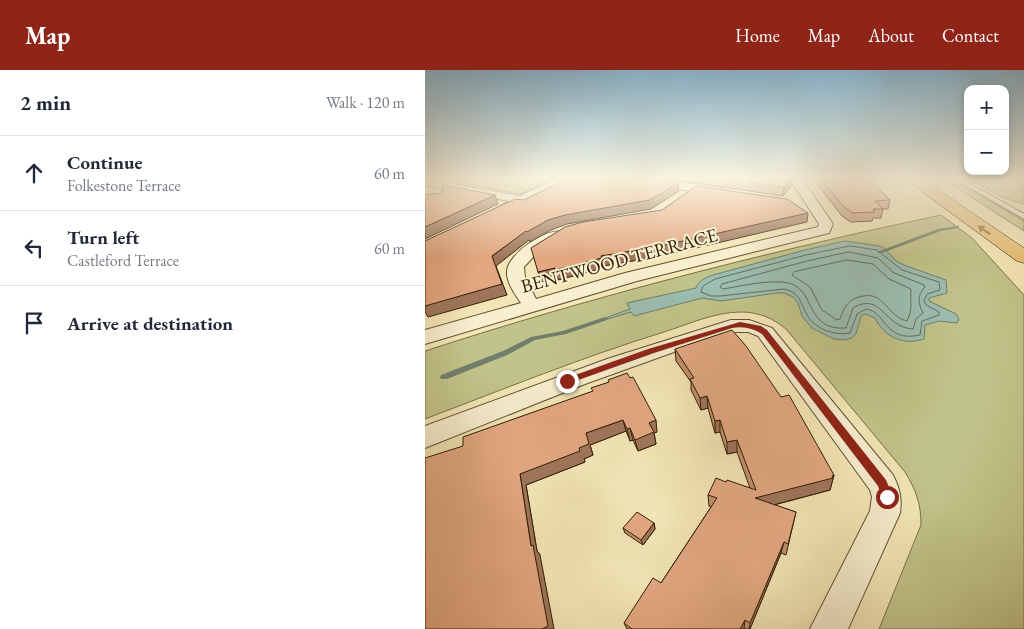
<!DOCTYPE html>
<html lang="en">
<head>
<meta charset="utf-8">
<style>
  body { margin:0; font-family:"EB Garamond",serif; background:#f6f6f7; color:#1f2937 }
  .controls { position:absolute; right:15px; top:15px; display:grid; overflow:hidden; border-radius:10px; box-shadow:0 2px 8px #0003 }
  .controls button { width:45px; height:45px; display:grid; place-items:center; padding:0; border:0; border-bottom:1px solid #e0e1e3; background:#fff; color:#1f2937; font:25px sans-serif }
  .stop { position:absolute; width:15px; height:15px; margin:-11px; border:4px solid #8f2418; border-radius:50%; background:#fff }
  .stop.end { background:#8f2418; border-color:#fff; box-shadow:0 1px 5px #0008 }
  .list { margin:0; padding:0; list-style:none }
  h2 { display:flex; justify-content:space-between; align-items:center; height:65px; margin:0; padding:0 20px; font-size:21px }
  h2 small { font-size:16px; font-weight:400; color:#747a83 }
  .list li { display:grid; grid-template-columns:32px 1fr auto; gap:15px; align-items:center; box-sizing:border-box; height:75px; padding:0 20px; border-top:1px solid #e0e1e3 }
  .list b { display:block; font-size:19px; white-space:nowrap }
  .list p { margin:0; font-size:16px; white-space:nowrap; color:#747a83 }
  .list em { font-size:16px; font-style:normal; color:#747a83 }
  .icon { flex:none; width:28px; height:28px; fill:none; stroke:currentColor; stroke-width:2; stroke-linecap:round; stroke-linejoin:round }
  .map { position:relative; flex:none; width:599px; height:559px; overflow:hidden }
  header { display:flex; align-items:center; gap:30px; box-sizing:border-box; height:70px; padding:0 25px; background:#8f2418; color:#fff }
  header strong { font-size:24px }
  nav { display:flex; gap:28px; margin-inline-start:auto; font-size:18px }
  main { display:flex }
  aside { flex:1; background:#fff }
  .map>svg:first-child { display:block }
</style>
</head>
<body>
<header>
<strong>Map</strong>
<nav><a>Home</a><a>Map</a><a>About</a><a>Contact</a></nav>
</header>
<main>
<aside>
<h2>2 min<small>Walk · 120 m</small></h2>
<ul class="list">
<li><svg class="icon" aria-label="ahead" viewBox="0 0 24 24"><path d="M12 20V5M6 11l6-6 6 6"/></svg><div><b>Continue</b><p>Folkestone Terrace</p></div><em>60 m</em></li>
<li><svg class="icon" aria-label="left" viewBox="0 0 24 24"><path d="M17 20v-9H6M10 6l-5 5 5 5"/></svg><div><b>Turn left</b><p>Castleford Terrace</p></div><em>60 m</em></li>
<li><svg class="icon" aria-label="arrive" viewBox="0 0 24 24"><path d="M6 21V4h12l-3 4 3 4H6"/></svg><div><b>Arrive at destination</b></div></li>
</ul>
</aside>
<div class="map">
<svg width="599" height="559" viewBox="0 0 599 559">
  <rect width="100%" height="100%" fill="#f4e7b7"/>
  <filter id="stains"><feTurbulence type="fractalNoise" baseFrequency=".004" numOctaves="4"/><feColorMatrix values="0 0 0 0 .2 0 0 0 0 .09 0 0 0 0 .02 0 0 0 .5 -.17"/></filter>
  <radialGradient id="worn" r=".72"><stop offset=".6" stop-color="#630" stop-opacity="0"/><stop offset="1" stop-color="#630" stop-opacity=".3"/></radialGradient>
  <!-- green -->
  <path fill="#c1c48a" stroke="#787046" d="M17,109H126L95,124Z
    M518,109H527L599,151V161Z
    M544,109H599V134L579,128Z
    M516,145L547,168L599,225V559H454L496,455C496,434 491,420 480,402L361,259C348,248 333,242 316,242C290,242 264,254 239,262C158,287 79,319 0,349V281C169,226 342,182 516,145Z"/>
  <!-- water -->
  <path fill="#9cbfb3" stroke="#717e6d" d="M420,171L454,176L459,178L471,191L479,195L521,210L522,223L504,228V231L531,244L534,249L532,253L514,251L500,255L499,269C479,276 459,267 450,248L440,244L436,246L431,264L427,268L420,270L409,269L387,258L377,246L373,233L368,227L359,223H352L296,231L277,228L209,246L206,242L173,252L172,251L205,239L202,233L271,218C274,210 280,208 288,205L380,180Z"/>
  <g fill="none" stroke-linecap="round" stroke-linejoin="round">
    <!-- shore -->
    <path stroke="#666e5b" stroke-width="1" d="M425,176L452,180L477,200L514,212L515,220L502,224L499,231L501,235L514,242V245L497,251L495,265C459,273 461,241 441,239L432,244L425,263C409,266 389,259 381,243C375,231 374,222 359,219L295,226H286L276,222L278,216L290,209L381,185Z
      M424,182L453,188L469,203L499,215L500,217C492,226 493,233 498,243L491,249L488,259C458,257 457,221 428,238L421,258C380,261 391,220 364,213C346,209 316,216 298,219L295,217L297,214L382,191Z
      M422,190L448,194L464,209L486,219C485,231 488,240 482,251C460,246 460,217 431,228C422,231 418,240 415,249L412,250L397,240L385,217L367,205L369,202Z"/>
    <!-- stream -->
    <path fill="#717e6d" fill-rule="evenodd" d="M532,156H534V158L516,161L457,183H453L452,182L513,159Z
      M180,247L183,249L182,250L141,264L110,270L82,285L22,309H16L15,307L16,305L78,281L106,267L138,261Z"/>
    <!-- lane casing -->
    <g stroke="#615030" stroke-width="2">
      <path id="lane" d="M530,109H537L599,144V149Z"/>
    </g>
    <!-- street casing -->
    <g stroke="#615030" stroke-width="2">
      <path id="street" d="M0,109L95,126L130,109H145L72,146L67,145L65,142L84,131L0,115Z
        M207,109H235L296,118L302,122L296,126L213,112Z
        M365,109H377L408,154L404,163L212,211L0,274V260L96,233C90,224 81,212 82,201C83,184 121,158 136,162L138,165L111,184L99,197L100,207L111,229L200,203L393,157L394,154Z
        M306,250H324L347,258L468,405C475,419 477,428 475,443L423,559H385L445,441L447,427L445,420L333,266L323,262H311L274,273L160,314L0,378V356L182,289Z"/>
    </g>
    <!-- highway casing -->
    <g stroke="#301d03" stroke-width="1">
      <path id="highway" d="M480,109H497L599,178V193L592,191Z"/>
    </g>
    <!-- lane -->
    <use href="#lane" fill="#f8efd0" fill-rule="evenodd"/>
    <!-- street -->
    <use href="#street" fill="#f8efd0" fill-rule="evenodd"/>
    <!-- highway -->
    <use href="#highway" fill="#eac47c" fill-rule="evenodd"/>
  </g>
  <!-- wall -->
  <path fill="#c39070" stroke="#301d03" d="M236,109H368L367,115L358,126L250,110Z
    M388,109H444L465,130L463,139H458L456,148H448L447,151L426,152L417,146Z
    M250,279L409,405L405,420L349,435L371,442L361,485L356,483L325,559H202L199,553L236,513L286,437L284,436L283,425L301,412L325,418L312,382L302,384L295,362L290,363L283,338L276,340L266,320V312L251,291Z
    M167,322L232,362L229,363L231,374L213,381L208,370L205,371L201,361L165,375L168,385L159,389L160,392L101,415L112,481L115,485L38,376Z
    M229,453L230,459L218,475L200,463L198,458Z"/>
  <!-- shaded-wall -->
  <path fill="#9f765b" stroke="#301d03" d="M366,109H368L367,115L358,126L359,117Z
    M253,113L254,121L226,139L142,154L126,160L105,172L104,170L71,196L82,225L3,247L0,242V236L101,161L123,150L140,145Z
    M70,125L73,134L0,169V157Z
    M383,143L382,152L232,187L178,196L179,198L133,210V208L117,212L113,202L176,186Z
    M282,326L283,338L276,340L275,328Z
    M198,350L201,361L165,375L168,385L159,389L160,392L101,415L112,481L115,485L129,559H117L106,476L95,404L154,378L161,363Z
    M231,350L232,362L229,363L231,374L213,381L210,370L224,353Z
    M295,350V362L290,363V351Z
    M205,358L208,370L205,371L202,359Z
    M312,370V382L302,384V372Z
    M409,405L405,420L329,440L330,428Z
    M229,453L230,459L218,475L216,470Z
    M359,472L356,483L325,559H324L325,553Z
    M320,550L319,559H315Z"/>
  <!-- building -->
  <path fill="#e3a882" stroke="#301d03" d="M142,109H231L253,113L225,130L140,145L123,150L102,162L101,161L67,186L77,214L0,236V171L90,129L99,130Z
    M300,109H366L359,117Z
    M396,109H444L465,130L450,131L458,139H448L450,142L428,143L419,137Z
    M18,115L70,125L0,157V125L17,123Z
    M271,116L362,129L383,143L231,177L176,186L177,188L130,200V198L113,202L106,178L140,157L158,152L237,140Z
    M307,260L321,276L356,327L364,325L409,405L407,406L408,408L330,428L371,442L363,474L359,472L325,553L320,550L315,559H207L199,553L228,508L236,513L292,428L283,425L291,408L301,412L302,410L331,420L312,370L302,372L295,350L290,351L282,326L275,328L265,309L269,308L250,279Z
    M202,303L205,308L208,307L231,350L224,353L229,362L210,370L205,358L202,359L198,350L161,363L164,374L154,378L155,381L95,404L106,476L108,475L123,556L117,559H0V388L38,376V367L168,321L166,318L184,312L183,310Z
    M212,442L229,453L216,470L198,458Z"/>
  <!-- one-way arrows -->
  <defs><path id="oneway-solid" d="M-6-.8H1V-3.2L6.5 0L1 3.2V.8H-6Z" transform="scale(1.25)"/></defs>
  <use fill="#8d7040" href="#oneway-solid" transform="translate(559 160) rotate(-146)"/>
  <!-- sky -->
  <linearGradient id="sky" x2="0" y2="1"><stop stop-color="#89b8d3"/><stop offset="0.58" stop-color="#faf4df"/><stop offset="1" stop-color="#faf4df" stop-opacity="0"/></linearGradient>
  <rect width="599" height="187" fill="url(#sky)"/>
  <!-- route -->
  <path fill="#8f2418" d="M315,252L336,256L342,260L461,410L468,427L466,431L462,432L458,431L453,416L337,264C328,258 318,256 307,258L229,283L145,313H139L137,311L139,309L223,279Z"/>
  <g text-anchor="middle" stroke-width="4" stroke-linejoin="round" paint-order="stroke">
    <!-- far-street labels -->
    <g font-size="19" fill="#301d03" stroke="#f8efd0">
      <text transform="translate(194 190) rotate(-15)" y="7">BENTWOOD TERRACE</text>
    </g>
  </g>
  <rect width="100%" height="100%" filter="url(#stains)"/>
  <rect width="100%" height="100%" fill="url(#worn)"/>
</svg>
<div class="controls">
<button>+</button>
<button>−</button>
</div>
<div class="stop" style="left:462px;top:427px"></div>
<div class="stop end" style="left:142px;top:311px"></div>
</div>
</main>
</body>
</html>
